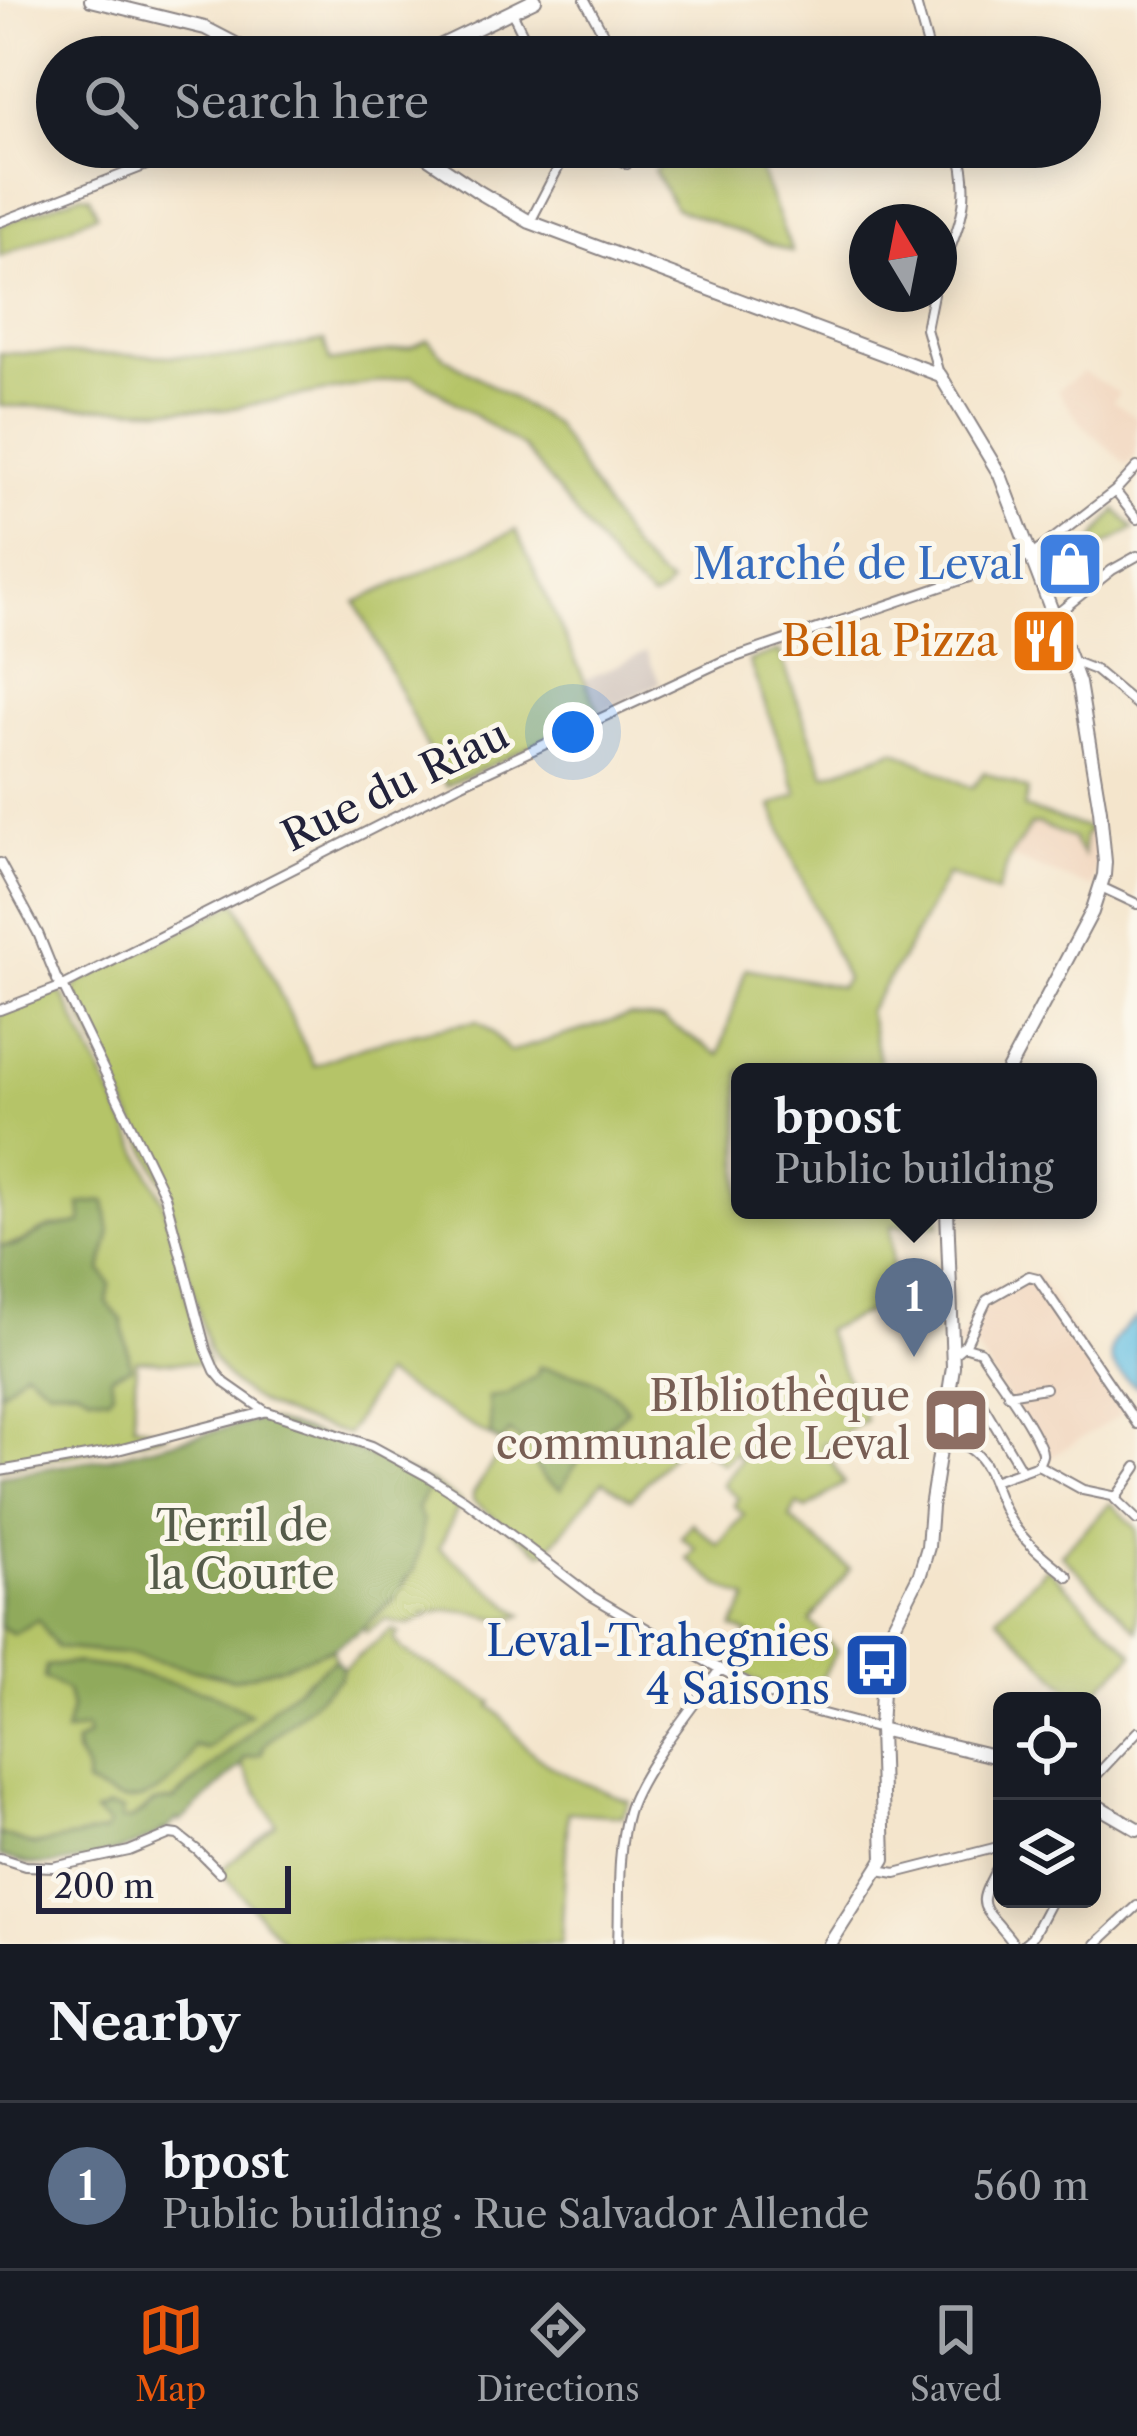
<!DOCTYPE html>
<html lang="en">
<head>
<meta charset="utf-8">
<style>
  body { margin:0; font-family:"Libre Caslon Text",serif; background:#20242c; color:#f1f3f6 }
  .controls { position:absolute; right:36px; bottom:36px; display:grid; overflow:hidden; border-radius:18px; box-shadow:0 6px 30px #0003 }
  .controls button { width:108px; height:108px; display:grid; place-items:center; padding:0; border:0; border-bottom:3px solid #363941; background:#171b24; color:#f1f3f6; font:60px sans-serif }
  .compass { position:absolute; left:849px; top:204px; width:108px; height:108px; border-radius:50%; background:#171b24; box-shadow:0 6px 30px #0003; rotate:350deg }
  .scale { position:absolute; left:36px; bottom:30px; width:255px; box-sizing:border-box; padding-left:12px; border:6px solid #22223b; border-top:0; font-size:33px; line-height:42px; white-space:nowrap; color:#22223b; -webkit-text-stroke:9px #fbf7ec; paint-order:stroke }
  .you { position:absolute; left:573px; top:732px; width:42px; height:42px; margin:-30px; border:9px solid #fff; border-radius:50%; background:#1a73e8; box-shadow:0 0 0 18px #1a73e833 }
  .badge { display:grid; place-items:center; width:78px; height:78px; border-radius:50%; background:#ea580c; color:#fff; font-size:39px; font-weight:700 }
  .pin { position:absolute; translate:-50% -99px; filter:drop-shadow(0 3px 6px #0008) }
  .pin::after { content:''; position:absolute; top:63px; width:42px; height:36px; background:inherit; clip-path:polygon(0 0,100% 0,50% 100%) }
  .popup { position:absolute; left:731px; top:1063px; width:366px; height:156px; box-sizing:border-box; display:grid; place-content:center; border-radius:18px; background:#171b24; filter:drop-shadow(0 3px 9px #0005); font-size:39px; white-space:nowrap; color:#9ea1a6 }
  .popup b { font-size:45px; color:#f1f3f6 }
  .popup::after { content:''; position:absolute; left:50%; top:100%; margin-left:-24px; border:24px solid transparent; border-top-color:#171b24 }
  .list { margin:0; padding:0; list-style:none }
  h2 { display:flex; justify-content:space-between; align-items:center; height:156px; margin:0; padding:0 48px; font-size:51px }
  h2 small { font-size:39px; font-weight:400; color:#9ea1a6 }
  .list li { display:grid; grid-template-columns:78px 1fr auto; gap:36px; align-items:center; box-sizing:border-box; height:168px; padding:0 48px; border-top:3px solid #363941 }
  .list b { display:block; font-size:45px; white-space:nowrap }
  .list p { margin:0; font-size:39px; white-space:nowrap; color:#9ea1a6 }
  .list em { font-size:39px; font-style:normal; color:#9ea1a6 }
  .icon { flex:none; width:66px; height:66px; fill:none; stroke:currentColor; stroke-width:2; stroke-linecap:round; stroke-linejoin:round }
  .map { position:relative; flex:none; width:1137px; height:1944px; overflow:hidden }
  .search { position:absolute; background:#171b24; box-shadow:0 6px 30px #0003; left:36px; right:36px; top:36px; height:132px; display:flex; align-items:center; gap:30px; box-sizing:border-box; padding:0 42px; border-radius:66px; color:#9ea1a6; font-size:45px }
  .sheet { height:324px; background:#171b24 }
  nav { display:flex; justify-content:space-around; align-items:center; box-sizing:border-box; height:168px; border-top:3px solid #363941; background:#171b24; font-size:33px; color:#9ea1a6 }
  nav a { display:grid; justify-items:center; gap:6px }
  nav .on { color:#ea580c }
  .map>svg:first-child { display:block }
</style>
</head>
<body>
<div class="map">
<svg width="1137" height="1944" viewBox="0 0 1137 1944">
  <rect width="100%" height="100%" fill="#fbf7ec"/>
  <filter id="ink" filterUnits="userSpaceOnUse"><feTurbulence type="fractalNoise" baseFrequency=".00833" numOctaves="2"/><feDisplacementMap in="SourceGraphic" scale="24" xChannelSelector="R" yChannelSelector="G"/><feConvolveMatrix kernelMatrix="1 2 1 2 8 2 1 2 1" color-interpolation-filters="sRGB"/></filter>
  <filter id="wash" filterUnits="userSpaceOnUse"><feTurbulence type="fractalNoise" baseFrequency=".004" numOctaves="4" result="noise"/><feDisplacementMap in="SourceGraphic" scale="48" xChannelSelector="R" yChannelSelector="G"/><feGaussianBlur stdDeviation="2.7" result="paint"/><feColorMatrix in="noise" values="0 0 0 0 0 0 0 0 0 0 0 0 0 0 0 0 0 1.4 0 .05"/><feComposite in="paint" operator="in"/></filter>
  <g filter="url(#wash)">
    <rect width="100%" height="100%" fill="#f4e5cc"/>
    <!-- built -->
    <path fill="#f1d5bd" d="M1083,372L1119,393L1113,402L1137,417V453L1127,465L1081,423L1057,390Z
      M1037,824L1075,839L1085,853L1083,837L1094,825L1098,863L1092,888L1010,857L1028,828Z
      M1037,1274L1123,1413L1046,1460L978,1351L954,1347V1339L963,1338L986,1291Z"/>
    <!-- industrial -->
    <path fill="#cec1ba" d="M646,652L660,683L600,714L584,680Z"/>
    <!-- green -->
    <path fill="#b5c467" stroke="#6c7351" stroke-width="3" fill-rule="evenodd" d="M696,147H751L792,252L675,208L654,170Z
      M80,195L89,196L97,214L0,257V225Z
      M428,340L443,356L554,424L632,549L657,575L670,584L663,593L652,599L622,573L524,448L430,386L411,376L222,410L0,406V353L237,357L324,341L330,362L410,348Z
      M1116,510L1134,529L1100,548L1059,581L1051,572L1093,541Z
      M516,530L600,714L446,786L356,602Z
      M779,651L825,775L895,750L972,788L984,772L1028,790L1024,808L1090,829L1084,837L1083,855L1074,843V839L1039,824L1031,825L1010,857L997,893L947,874L906,952L868,1011L882,1072H740V1210L938,1211L939,1225L891,1226L892,1274L942,1271L943,1284L931,1286L825,1330L866,1420L822,1445L844,1483L807,1509L797,1504L790,1518L850,1569L810,1621L837,1651L807,1704L730,1669L749,1634L733,1627L748,1599L722,1587L687,1559L696,1549L681,1537L692,1523L718,1545L744,1515L734,1505L738,1498L722,1485L741,1459L734,1453L723,1464L688,1437L631,1499L603,1481L547,1551L540,1552L473,1501V1494L504,1445L383,1375L347,1435C293,1417 237,1406 209,1351L165,1187L72,995L78,983L237,902L314,1066C365,1042 421,1030 478,1021L493,1033L510,1052L629,1016L663,1020L719,1055L746,968L840,987L846,979L788,848L772,806L798,794L749,661Z
      M54,992L63,994L163,1201L194,1324L208,1364L136,1360L134,1424L167,1434L105,1449L0,1468V1393L25,1369L48,1388H76L90,1395L111,1376L121,1320L106,1303L110,1284L101,1270L110,1233C89,1225 71,1221 49,1228C30,1234 21,1246 0,1246V1013Z
      M432,1483L461,1502L439,1548L523,1615C496,1626 475,1608 448,1610C416,1612 418,1634 386,1619L366,1632L363,1628C374,1617 391,1606 399,1593C416,1569 429,1537 417,1508Z
      M1111,1503L1137,1529V1630L1061,1554Z
      M1047,1567L1134,1654L1086,1701H1081L997,1617Z
      M38,1619L58,1648L127,1654L234,1679L280,1667L333,1648L335,1659L273,1707L245,1738L174,1800L154,1802L131,1820L109,1825L105,1832L33,1845L0,1834V1626L14,1634ZM67,1691L232,1726L207,1749L194,1746L88,1771L76,1753V1744L88,1736L86,1728L67,1732L71,1708Z
      M391,1630L399,1633L393,1639L402,1650L492,1702L490,1706C506,1718 514,1736 528,1749C557,1775 593,1786 629,1801L623,1816L568,1812L561,1944H285L220,1871L276,1824L242,1765L244,1758L261,1754L265,1744L340,1678L343,1669Z"/>
    <!-- forest -->
    <path fill="#90aa5c" stroke="#59664c" stroke-width="3" d="M105,1201L110,1234L101,1270L110,1284L107,1303L122,1320L131,1367L111,1376L113,1391L108,1397L90,1395L76,1388H48L25,1370L0,1393V1246H15L48,1228L82,1223L80,1204Z
      M539,1367C579,1375 602,1375 628,1410L588,1445L561,1489L543,1478L533,1462L537,1446L529,1448L510,1432L501,1442L491,1437L489,1397L507,1394L537,1375Z
      M263,1419L323,1436L432,1483L417,1508L423,1521L421,1544L414,1570L404,1581L399,1593L358,1632L333,1648L280,1667L234,1679L127,1654L57,1648L38,1619L14,1634L0,1626V1476L112,1457Z
      M335,1659L343,1669L340,1678L265,1744L261,1754L244,1758L242,1765L180,1822L177,1819L165,1832L164,1830C137,1850 70,1866 37,1865C24,1864 12,1859 0,1856V1834L33,1845L105,1832L109,1825L95,1813L109,1807L123,1810L121,1820H131L154,1802L174,1800L245,1738L273,1707Z
      M74,1663L112,1668L211,1693L250,1714L232,1726L207,1749L194,1746C188,1770 158,1799 131,1800C116,1802 99,1791 86,1784C89,1763 76,1762 76,1743L88,1736L86,1728L65,1733L71,1708L67,1691L44,1678L46,1666Z"/>
    <!-- water -->
    <path fill="#65bfe2" stroke="#44708e" stroke-width="3" d="M1137,1318V1387C1100,1364 1104,1342 1137,1318Z"/>
  </g>
  <g filter="url(#ink)">
    <g fill="none" stroke-linecap="round" stroke-linejoin="round">
      <!-- street casing -->
      <g stroke="#8b8484" stroke-width="12">
        <path id="street" d="M585,0L616,57
          M915,0L931,57
          M512,12L534,57
          M594,147L627,164
          M0,222L193,147
          M530,222L569,147
          M939,277C958,226 974,201 958,147
          M933,294L926,329L939,374
          M1115,491L1137,519
          M1054,616L1112,570L1137,556
          M1072,661L1095,670L1137,705
          M0,863L38,933L57,980L63,986L165,1196L206,1350L215,1371L225,1383L265,1411L372,1446L427,1476L465,1500L590,1595L649,1630L720,1669L797,1707L880,1729
          M1101,887L1137,904
          M0,1010L63,986L458,785L721,662L1031,556L1115,491L1137,467
          M963,1346L980,1351C1000,1382 1025,1413 1040,1446C1044,1455 1042,1456 1038,1465L1083,1490L1117,1497
          M954,1354L966,1344L987,1300L1029,1276L1037,1278L1137,1424
          M1008,1394L1045,1388
          M949,1398L983,1405L1022,1471
          M942,1438C997,1449 986,1485 1012,1523C1027,1545 1048,1560 1068,1577
          M1137,1467L1115,1499L1137,1520
          M0,1471L110,1452L264,1412
          M993,1481L1038,1465
          M1092,1780L1137,1732
          M0,1858L25,1866L53,1867L129,1851L170,1834L178,1835L197,1850L219,1872
          M1002,1859C973,1913 980,1899 1014,1944
          M878,1870L896,1873L1002,1846
          M618,1944C620,1902 616,1853 628,1812C640,1771 693,1707 720,1669
          M1024,1944L1032,1937L1052,1899
          M1096,1944L1137,1906"/>
      </g>
      <!-- secondary casing -->
      <g stroke="#8b8484" stroke-width="16">
        <path id="secondary" d="M91,0L205,28L261,57
          M417,57L535,0
          M412,147L479,192L530,222L940,375L1000,475L1071,661L1079,683L1100,810L1105,862L1104,875L1092,912L1007,1072
          M880,1729L1002,1758
          M1092,1803L1137,1829
          M830,1944L884,1859L880,1729L884,1652L886,1641L920,1574L928,1547L931,1507L953,1367L947,1210"/>
      </g>
      <!-- street -->
      <use href="#street" stroke="#fff" stroke-width="8"/>
      <!-- secondary -->
      <use href="#secondary" stroke="#fff" stroke-width="12"/>
    </g>
  </g>
  <!-- icons -->
  <defs>
    <g id="shop-square" transform="scale(3.45)"><rect x="-9" y="-9" width="18" height="18" rx="4" fill="#3f7fe0" stroke="#fbf7ec"/><path d="M-5-2.5h2.3a2.7 3.5 0 0 1 5.4 0H5L5.5 6h-11ZM-1.5-2.5h3a1.5 2.3 0 0 0-3 0Z" fill="#fff"/></g>
    <g id="restaurant-square" transform="scale(3.45)"><rect x="-9" y="-9" width="18" height="18" rx="4" fill="#e8710a" stroke="#fbf7ec"/><path d="M-5-6h1v4h1v-4h1v4h1v-4h1v5L-1.5 .5V6h-2V.5L-5-1ZM5-6V6H3V1.5H1.5Q1.5-4 5-6Z" fill="#fff"/></g>
    <g id="library-square" transform="scale(3.45)"><rect x="-9" y="-9" width="18" height="18" rx="4" fill="#8d6e63" stroke="#fbf7ec"/><path d="M-6-4Q-3-5.5-.7-3.5V5Q-3 3-6 4ZM6-4Q3-5.5 .7-3.5V5Q3 3 6 4Z" fill="#fff"/></g>
    <g id="bus-square" transform="scale(3.45)"><rect x="-9" y="-9" width="18" height="18" rx="4" fill="#1a4fb4" stroke="#fbf7ec"/><path d="M-5-6H5V4H4V6H2V4H-2V6H-4V4H-5ZM-3.5-4V0h7V-4ZM-3.5 1.2v1.5H-2V1.2ZM2 1.2v1.5H3.5V1.2Z" fill="#fff"/></g>
  </defs>
  <g fill-rule="evenodd">
    <use href="#shop-square" x="1070" y="564"/>
    <use href="#restaurant-square" x="1044" y="641"/>
    <use href="#library-square" x="956" y="1420"/>
    <use href="#bus-square" x="877" y="1665"/>
  </g>
  <g text-anchor="middle" stroke-width="10" stroke-linejoin="round" paint-order="stroke">
    <!-- shop labels -->
    <g font-size="42" fill="#366cbe" stroke="#fbf7ec" text-anchor="end">
      <text x="1024" y="579">Marché de Leval</text>
    </g>
    <!-- food labels -->
    <g font-size="42" fill="#c56008" stroke="#fbf7ec" text-anchor="end">
      <text x="998" y="656">Bella Pizza</text>
    </g>
    <!-- street labels -->
    <g font-size="42" fill="#22223b" stroke="#fbf7ec">
      <text transform="translate(395 785) rotate(-26)" y="15">Rue du Riau</text>
    </g>
    <!-- education labels -->
    <g font-size="42" fill="#785e54" stroke="#fbf7ec" text-anchor="end">
      <text x="910" y="1411">BIbliothèque<tspan x="910" dy="48">communale de Leval</tspan></text>
    </g>
    <!-- park labels -->
    <g font-size="42" fill="#555b4a" stroke="#fbf7ec">
      <text x="242" y="1541">Terril de<tspan x="242" dy="48">la Courte</tspan></text>
    </g>
    <!-- transit labels -->
    <g font-size="42" fill="#164399" stroke="#fbf7ec" text-anchor="end">
      <text x="830" y="1656">Leval-Trahegnies<tspan x="830" dy="48">4 Saisons</tspan></text>
    </g>
  </g>
</svg>
<div class="controls">
<button><svg class="icon" aria-label="locate" viewBox="0 0 24 24"><circle cx="12" cy="12" r="6"/><path d="M12 2v4M12 18v4M2 12h4M18 12h4"/></svg></button>
<button><svg class="icon" aria-label="layers" viewBox="0 0 24 24"><path d="M12 4l9 5-9 5-9-5zM3 14l9 5 9-5"/></svg></button>
</div>
<svg class="compass" viewBox="-18 -18 36 36"><path d="M0-13l5 13h-10z" fill="#e53935"/><path d="M0 13l5-13h-10z" fill="#9ea1a6"/></svg>
<div class="scale">200 m</div>
<div class="you"></div>
<div class="pin badge" style="left:914px;top:1357px;background:#5c6f8a">1</div>
<div class="popup"><b>bpost</b>Public building</div>
<div class="search"><svg class="icon" aria-label="search" viewBox="0 0 24 24"><circle cx="10" cy="10" r="6"/><path d="M15 15l6 6"/></svg>Search here</div>
</div>
<section class="sheet">
<h2>Nearby<small></small></h2>
<ul class="list">
<li><span class="badge" style="background:#5c6f8a">1</span><div><b>bpost</b><p>Public building · Rue Salvador Allende</p></div><em>560 m</em></li>
</ul>
</section>
<nav>
<a class="on"><svg class="icon" aria-label="map" viewBox="0 0 24 24"><path d="M3 6l6-2 6 2 6-2v14l-6 2-6-2-6 2zM9 4v14M15 6v14"/></svg>Map</a>
<a><svg class="icon" aria-label="directions" viewBox="0 0 24 24"><path d="M12 3l9 9-9 9-9-9zM9 14v-3h6M13 9l2 2-2 2"/></svg>Directions</a>
<a><svg class="icon" aria-label="saved" viewBox="0 0 24 24"><path d="M7 4h10v16l-5-4-5 4z"/></svg>Saved</a>
</nav>
</body>
</html>
